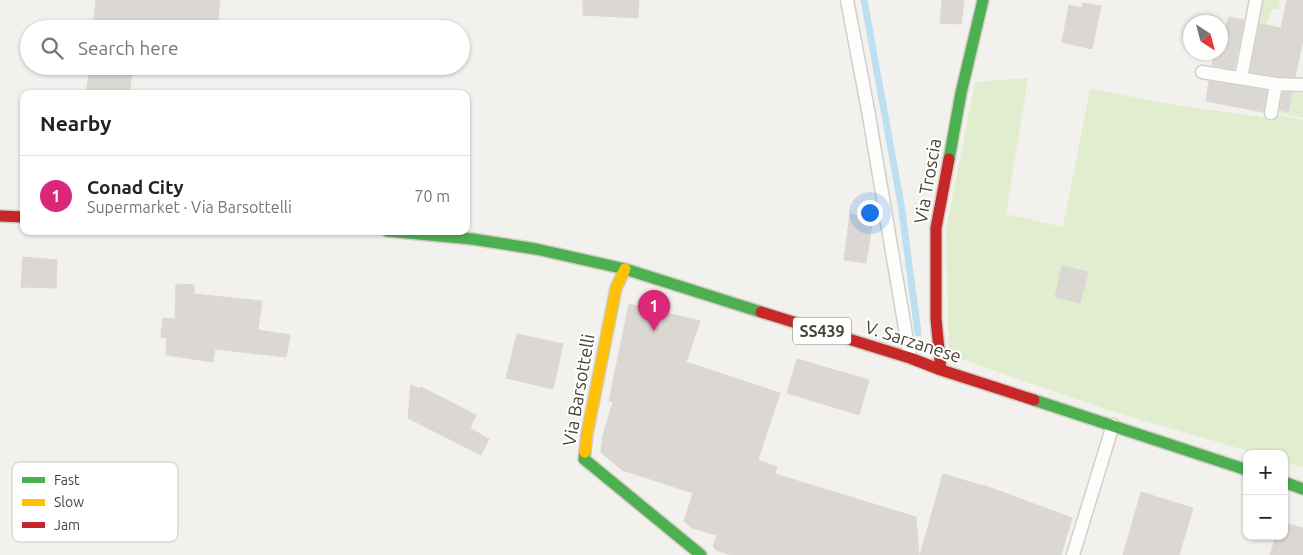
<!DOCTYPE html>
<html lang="en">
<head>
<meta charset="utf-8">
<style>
  body { margin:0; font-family:Ubuntu,sans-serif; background:#f6f6f6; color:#222 }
  .controls { position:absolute; right:15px; bottom:15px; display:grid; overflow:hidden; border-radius:10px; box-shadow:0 1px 4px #0004 }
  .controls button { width:45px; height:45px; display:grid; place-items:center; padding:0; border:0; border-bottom:1px solid #e0e0e0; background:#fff; color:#222; font:25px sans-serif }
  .compass { position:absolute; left:1183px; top:15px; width:45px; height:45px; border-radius:50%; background:#fff; box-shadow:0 1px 4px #0004; rotate:144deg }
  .you { position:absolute; left:869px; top:212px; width:18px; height:18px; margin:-12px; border:4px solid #fff; border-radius:50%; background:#1a73e8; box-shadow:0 0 0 8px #1a73e833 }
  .badge { display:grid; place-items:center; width:32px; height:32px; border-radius:50%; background:#db2777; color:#fff; font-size:16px; font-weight:700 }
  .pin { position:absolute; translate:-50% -41px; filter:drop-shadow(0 1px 2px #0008) }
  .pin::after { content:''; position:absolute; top:26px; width:18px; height:15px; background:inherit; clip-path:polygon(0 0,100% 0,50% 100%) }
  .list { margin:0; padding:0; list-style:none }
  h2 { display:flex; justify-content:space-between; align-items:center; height:65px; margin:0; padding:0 20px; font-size:21px }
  h2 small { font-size:16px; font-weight:400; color:#767676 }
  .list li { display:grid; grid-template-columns:32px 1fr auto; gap:15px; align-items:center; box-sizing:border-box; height:80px; padding:0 20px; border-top:1px solid #e0e0e0 }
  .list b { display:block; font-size:19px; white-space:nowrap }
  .list p { margin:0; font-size:16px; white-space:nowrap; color:#767676 }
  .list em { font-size:16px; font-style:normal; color:#767676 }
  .icon { flex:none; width:28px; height:28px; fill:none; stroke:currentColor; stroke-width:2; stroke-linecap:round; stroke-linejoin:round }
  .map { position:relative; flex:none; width:1303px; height:555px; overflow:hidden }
  .search { position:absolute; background:#fff; box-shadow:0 1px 4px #0004; left:20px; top:20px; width:450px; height:55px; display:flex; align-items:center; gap:12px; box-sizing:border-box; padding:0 18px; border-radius:28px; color:#767676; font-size:19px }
  .panel { position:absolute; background:#fff; box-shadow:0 1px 4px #0004; left:20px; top:90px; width:450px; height:145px; border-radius:10px }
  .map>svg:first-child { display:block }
</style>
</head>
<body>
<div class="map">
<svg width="1303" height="555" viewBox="0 0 1303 555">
  <rect width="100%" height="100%" fill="#f3f1ee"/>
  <!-- green -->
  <path fill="#e1edce" d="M1253,0H1280L1278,10L1272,9L1249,80L1239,72Z
    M1028,78L1006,214L1063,227L1090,89L1182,106L1270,118L1271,113L1303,120V467L1284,462V454H1258L1108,410L949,355L946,230L975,82Z
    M1286,92L1303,94V118L1271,111L1274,98H1284Z"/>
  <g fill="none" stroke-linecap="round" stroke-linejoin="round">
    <!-- stream -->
    <path stroke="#bedef1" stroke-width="7" d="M864,0L901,204L918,333"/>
  </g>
  <!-- building -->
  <path fill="#dbd8d4" stroke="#dbd8d3" d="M96,0H220L217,29H164L94,19Z
    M583,0H639L638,18L583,15Z
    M942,0H964L961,24L940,23Z
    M1287,0H1303V40L1295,77L1277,76L1250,72L1260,24L1281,28Z
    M1083,3L1101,6L1092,49L1062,42L1069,5L1082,8Z
    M1229,17L1244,20L1234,69L1212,65L1214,52H1220V44Z
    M90,66H133L129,94H86Z
    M1209,81L1267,91L1263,112L1206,101Z
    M1283,92L1292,93L1288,112L1280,110Z
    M850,214L873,218L866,263L844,260Z
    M23,257L57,260L56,288L21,287Z
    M1062,266L1088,272L1080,303L1055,297Z
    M176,284L194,285V294L262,301L258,330L290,335L286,357L215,349L213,362L166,355L167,338L161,337L163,318L175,319Z
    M629,304L700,321L686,362L780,393L758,460L777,467L775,474L916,517L919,555H731L716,550L713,546L717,535L692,528L684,521L693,493L622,470L601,452L603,435L613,402L609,401Z
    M517,334L563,344L553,389L506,378Z
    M797,359L869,380L859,415L787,393Z
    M411,385L420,389L421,387L476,415L470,428L489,439L481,455L408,418Z
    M943,474L983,486V485L1072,518L1061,555H920Z
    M1141,492L1193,508L1179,555H1123Z
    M1284,523L1303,528V555H1270L1276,536H1284Z"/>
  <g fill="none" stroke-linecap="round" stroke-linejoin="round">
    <!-- lane casing -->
    <g stroke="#d1cfcb" stroke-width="15">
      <path id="lane" d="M847,0L868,110L910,358
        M1202,72L1276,84L1303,85
        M1241,78L1256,0
        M1271,113L1276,84
        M1073,555L1113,425"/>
    </g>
    <!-- fast casing -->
    <g stroke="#d2cec5" stroke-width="14">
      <path id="fast" d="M949,159L961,93L983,0
        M387,231L472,239L536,249L625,269L761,312
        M1034,400L1247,470
        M585,452L584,459L701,555
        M1284,482L1303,489"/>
    </g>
    <!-- slow casing -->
    <g stroke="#d2cec5" stroke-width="14">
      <path id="slow" d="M585,452L587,434L616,288L625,269"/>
    </g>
    <!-- jam casing -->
    <g stroke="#d2cec5" stroke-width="14">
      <path id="jam" d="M0,216L24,217
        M761,312L910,358L941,370L1034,400
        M941,370L936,319V228L949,159"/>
    </g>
    <!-- lane -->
    <use href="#lane" stroke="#fdfdfc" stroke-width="12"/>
    <!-- fast -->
    <use href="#fast" stroke="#4caf50" stroke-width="11"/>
    <!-- slow -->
    <use href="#slow" stroke="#ffc107" stroke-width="11"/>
    <!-- jam -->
    <use href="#jam" stroke="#c62828" stroke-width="11"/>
  </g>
  <g text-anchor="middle" stroke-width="4" stroke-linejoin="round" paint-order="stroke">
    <!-- shield labels -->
    <rect fill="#fff" stroke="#807b74" stroke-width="1" x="793" y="317.5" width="58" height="27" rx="4"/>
    <g font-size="16" font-weight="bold" fill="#4a4338">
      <text x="822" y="337">SS439</text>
    </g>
    <!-- street labels -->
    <g font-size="18" fill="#4a4338" stroke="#fff">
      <text transform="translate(928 181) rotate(-80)" y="6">Via Troscia</text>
      <text transform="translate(913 342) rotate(18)" y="6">V. Sarzanese</text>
      <text transform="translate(579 390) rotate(-80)" y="6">Via Barsottelli</text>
    </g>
  </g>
  <!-- legend -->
  <rect x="12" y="462" width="166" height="80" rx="8" fill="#fff" stroke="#c9c7c3" stroke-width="1"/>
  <rect x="22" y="477" width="23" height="6" fill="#4caf50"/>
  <rect x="22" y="499" width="23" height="7" fill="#ffc107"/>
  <rect x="22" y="522" width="23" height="6" fill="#c62828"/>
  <g font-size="14" fill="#4a4338">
    <text x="54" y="485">Fast</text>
    <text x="54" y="507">Slow</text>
    <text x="54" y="530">Jam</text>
  </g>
</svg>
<div class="controls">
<button>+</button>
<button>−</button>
</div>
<svg class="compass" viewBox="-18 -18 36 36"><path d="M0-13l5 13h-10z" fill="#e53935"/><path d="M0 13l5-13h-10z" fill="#767676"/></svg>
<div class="you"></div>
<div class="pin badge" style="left:654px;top:331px">1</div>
<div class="search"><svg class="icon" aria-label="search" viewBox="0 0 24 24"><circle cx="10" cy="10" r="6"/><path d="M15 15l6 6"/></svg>Search here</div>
<section class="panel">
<h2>Nearby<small></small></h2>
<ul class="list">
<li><span class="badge">1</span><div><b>Conad City</b><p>Supermarket · Via Barsottelli</p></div><em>70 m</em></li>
</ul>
</section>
</div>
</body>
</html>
